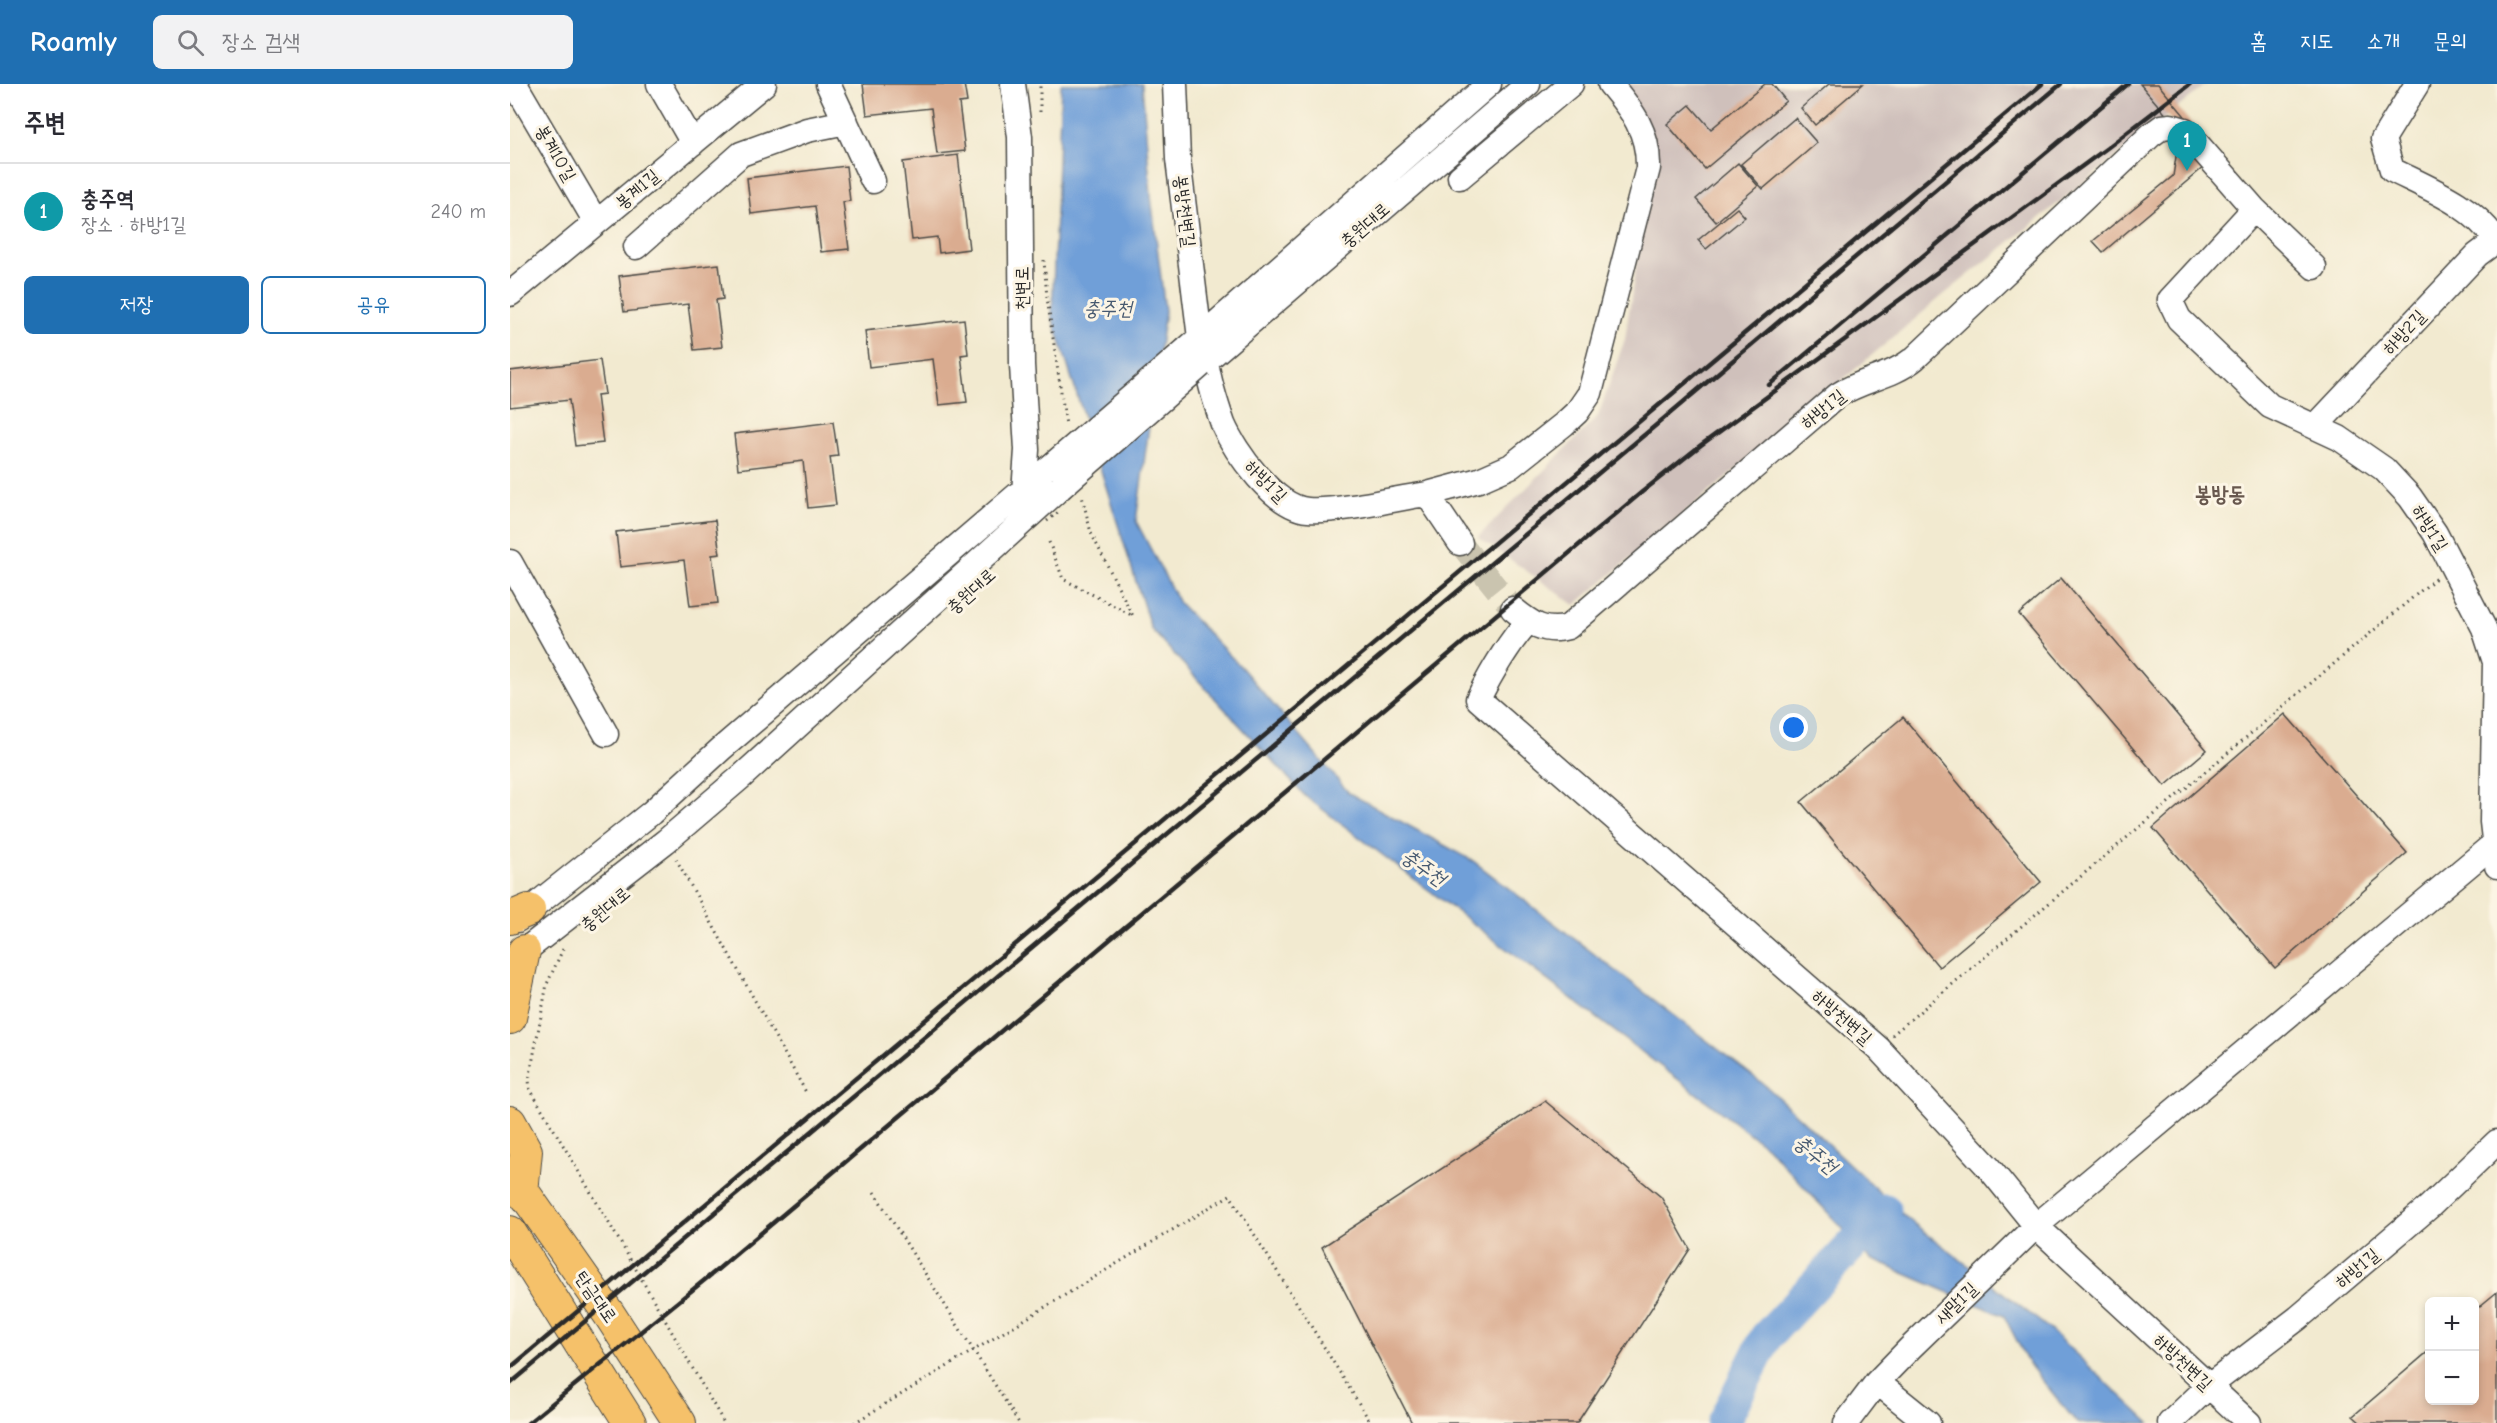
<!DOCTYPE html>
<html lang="ko">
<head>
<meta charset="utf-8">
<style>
  body { margin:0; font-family:"Comic Neue","Poor Story",sans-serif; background:#f2f2f3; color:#2b2b33 }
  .controls { position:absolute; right:18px; bottom:18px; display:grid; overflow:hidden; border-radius:9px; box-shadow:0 3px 9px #0003 }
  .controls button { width:54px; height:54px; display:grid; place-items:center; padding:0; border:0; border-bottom:2px solid #e1e1e2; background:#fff; color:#2b2b33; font:30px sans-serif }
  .you { position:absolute; left:1284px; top:644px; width:21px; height:21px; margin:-15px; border:4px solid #fff; border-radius:50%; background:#1a73e8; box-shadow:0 0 0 9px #1a73e833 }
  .badge { display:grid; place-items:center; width:39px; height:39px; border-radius:50%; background:#1f6fb2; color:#fff; font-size:20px; font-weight:700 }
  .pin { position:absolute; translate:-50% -50px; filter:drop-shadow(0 2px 3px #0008) }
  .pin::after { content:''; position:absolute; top:32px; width:21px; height:18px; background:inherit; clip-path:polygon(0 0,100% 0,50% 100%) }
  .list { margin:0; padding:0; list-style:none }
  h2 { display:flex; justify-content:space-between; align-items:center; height:78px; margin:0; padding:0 24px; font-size:26px }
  h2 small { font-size:20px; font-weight:400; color:#7c7c81 }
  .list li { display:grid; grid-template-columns:39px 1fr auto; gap:18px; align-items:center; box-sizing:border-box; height:96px; padding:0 24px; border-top:2px solid #e1e1e2 }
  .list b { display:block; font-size:22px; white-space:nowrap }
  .list p { margin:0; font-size:20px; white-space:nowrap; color:#7c7c81 }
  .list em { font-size:20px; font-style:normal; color:#7c7c81 }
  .actions { display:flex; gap:12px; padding:18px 24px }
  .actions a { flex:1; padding:14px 0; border:2px solid #1f6fb2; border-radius:9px; text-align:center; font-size:21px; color:#1f6fb2 }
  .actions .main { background:#1f6fb2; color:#fff }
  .icon { flex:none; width:33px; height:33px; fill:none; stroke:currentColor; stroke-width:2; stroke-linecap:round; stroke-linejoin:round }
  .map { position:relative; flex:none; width:1987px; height:1339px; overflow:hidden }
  header { display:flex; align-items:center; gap:36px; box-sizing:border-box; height:84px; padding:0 30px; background:#1f6fb2; color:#fff }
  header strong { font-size:28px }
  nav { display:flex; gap:33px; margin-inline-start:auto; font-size:21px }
  .search { width:420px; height:54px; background:#f2f2f3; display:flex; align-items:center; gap:15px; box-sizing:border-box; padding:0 21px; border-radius:9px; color:#7c7c81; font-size:22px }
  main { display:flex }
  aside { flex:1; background:#fff }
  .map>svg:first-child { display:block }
</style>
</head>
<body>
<header>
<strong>Roamly</strong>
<div class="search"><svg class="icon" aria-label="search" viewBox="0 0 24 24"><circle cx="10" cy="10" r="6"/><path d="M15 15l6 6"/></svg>장소 검색</div>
<nav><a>홈</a><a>지도</a><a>소개</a><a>문의</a></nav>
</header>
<main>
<aside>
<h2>주변<small></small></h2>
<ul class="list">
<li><span class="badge" style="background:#0f9aa8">1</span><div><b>충주역</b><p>장소 · 하방1길</p></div><em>240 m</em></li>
</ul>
<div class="actions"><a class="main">저장</a><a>공유</a></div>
</aside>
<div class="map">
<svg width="1987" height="1339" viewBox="0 0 1987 1339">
  <rect width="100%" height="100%" fill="#fcf5e5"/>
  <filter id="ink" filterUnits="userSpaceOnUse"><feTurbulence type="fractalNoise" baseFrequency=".0167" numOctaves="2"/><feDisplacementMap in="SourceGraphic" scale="12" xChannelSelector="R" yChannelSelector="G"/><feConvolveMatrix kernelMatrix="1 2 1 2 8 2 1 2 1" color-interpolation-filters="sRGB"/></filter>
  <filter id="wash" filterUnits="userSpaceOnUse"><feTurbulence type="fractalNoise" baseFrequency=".008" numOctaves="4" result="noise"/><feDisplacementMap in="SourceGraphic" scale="24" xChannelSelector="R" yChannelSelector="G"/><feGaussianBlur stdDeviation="1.35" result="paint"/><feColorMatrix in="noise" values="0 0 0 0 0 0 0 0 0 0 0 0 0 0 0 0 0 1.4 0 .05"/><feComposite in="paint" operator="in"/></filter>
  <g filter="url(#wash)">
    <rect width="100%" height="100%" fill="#f2ead0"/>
    <!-- industrial -->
    <path fill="#cfc0bb" d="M1097,0L1275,1L1697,0L1431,213L1065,521L968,453L1088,332L1115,255L1144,60Z"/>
    <!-- water -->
    <path fill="#6f9fd8" stroke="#4d6582" stroke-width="1.5" d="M551,0H632L641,112L655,227L626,437L669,519L732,584L839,709L963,777L1256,1002L1398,1135L1537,1243L1640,1339H1567L1519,1280L1494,1232L1361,1175L1257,1063L795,712L641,545L542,232Z"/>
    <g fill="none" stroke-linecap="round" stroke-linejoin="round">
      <!-- river -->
      <path stroke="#6f9fd8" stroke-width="33" d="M1213,1339L1256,1253L1375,1126"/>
    </g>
    <g id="blocks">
      <!-- building -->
      <path fill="#daac90" d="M353,0H454L457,18L449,19L455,67L427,70L421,24L357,31Z
        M1255,0H1262L1276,17L1195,85L1157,40L1180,21L1201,45Z
        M1319,0H1353L1305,41L1291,24Z
        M1630,0H1648L1684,43L1695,82L1593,168L1583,157L1663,92L1670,47Z
        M1285,34L1307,59L1253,105L1231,80Z
        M448,71L459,165L429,169L427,153L402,156L393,78Z
        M1228,79L1248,102L1206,138L1186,115Z
        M336,82L340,117L333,118L339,165L311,168L305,122L241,130L237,94Z
        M1227,124L1235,133L1196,165L1188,156Z
        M209,180L213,215L206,216L212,263L184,266L178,220L114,228L109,192Z
        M454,235L458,270L451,271L457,318L429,321L423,275L359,283L355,247Z
        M90,276L95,310L87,311L93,359L65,362L59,316L0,323V287Z
        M323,338L328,372L320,373L326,421L298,424L293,377L228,385L224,350Z
        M205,436L210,470L202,471L208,519L180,522L174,476L110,483L106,448Z
        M1551,494L1697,666L1655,702L1509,530Z
        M1775,630L1897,769L1765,884L1643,744Z
        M1393,633L1531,798L1429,883L1291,718Z
        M1035,1017L1151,1113L1180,1165L1067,1339H902L812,1163Z
        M1987,1208V1339H1851L1843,1332L1920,1266V1316H1964V1227Z"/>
    </g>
  </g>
  <g filter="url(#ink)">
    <use href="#blocks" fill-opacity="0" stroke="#494844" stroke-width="1.5"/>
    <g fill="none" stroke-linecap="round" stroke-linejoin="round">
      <!-- minor-tunnel -->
      <path stroke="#cac4af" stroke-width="24" stroke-dasharray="24 12" stroke-linecap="butt" d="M950,459L1003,525"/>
      <!-- minor casing -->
      <g stroke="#494844" stroke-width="27">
        <path id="minor" d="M5,0L86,138
          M149,0L183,59
          M318,0L363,97
          M503,0L510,53L512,281L517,366L514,409
          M665,0L668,75L690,254
          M1907,0L1873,55L1882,86C1918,104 1965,122 1986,157
          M950,93L1061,0
          M1744,125L1660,216L1669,235L1760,322L1829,354L1874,385L1900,413L1925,449L1974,544L1985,578L1982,738L1987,782
          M126,163L231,70L297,46L336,38
          M0,210L254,0
          M677,265L979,0
          M696,277C699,298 706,320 713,340C725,368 765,424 798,426C830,428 883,415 917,410L950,459
          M691,281L1018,0
          M1805,343L1967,171L1987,156
          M917,410L969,396L1001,382L1054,340L1067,328L1080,309L1138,84C1139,48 1122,26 1100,0
          M0,478L96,650
          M1003,525C1020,539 1035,550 1058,543L1328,311C1353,295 1382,293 1405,274L1641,51L1652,43L1661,42L1675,46L1744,125L1804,183
          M1018,537C997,561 982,587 968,615L1368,964L1479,1084L1526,1142L1739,1339
          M7,836L141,729L211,665L540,383
          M0,878L156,757L231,693L550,404
          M1367,1298L1418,1339
          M1336,1339L1367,1298L1400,1264L1526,1142L1985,759
          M1660,1339L1699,1302L1788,1234L1919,1123L1987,1058"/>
      </g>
      <!-- major casing -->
      <g stroke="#494844" stroke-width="34">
        <path id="major" d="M0,834L19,826
          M0,934L14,867
          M0,1038L16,1067L12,1109
          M0,1089L99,1230L170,1339
          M0,1148L120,1339"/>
      </g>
      <!-- path -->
      <path stroke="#494844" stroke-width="3" stroke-dasharray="1.5 4.5" stroke-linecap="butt" d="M530,28V0
        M534,176L537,214L556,341
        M539,458L553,495L623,532L581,449L572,412
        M166,775L297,1010
        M53,865L37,900L19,996L20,1005L116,1168L214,1339
        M1382,951L1926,494
        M364,1108L509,1339
        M344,1339L720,1111L861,1339"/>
      <!-- minor -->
      <use href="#minor" stroke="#fff" stroke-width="24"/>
      <!-- major -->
      <use href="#major" stroke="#f5c16b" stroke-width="32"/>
      <!-- rail -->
      <path stroke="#2b2b2b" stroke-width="4.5" d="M1259,301L1618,0
        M0,1284L1532,0
        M0,1300L1145,342L1551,0
        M18,1339L207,1186L1132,408L1191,361L1597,64L1680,0"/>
      <!-- minor-bridge casing -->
      <g stroke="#494844" stroke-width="27" stroke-linecap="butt">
        <path id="minor-bridge" d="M540,383L677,265
          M550,404L691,281"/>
      </g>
      <!-- path-bridge -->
      <path stroke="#494844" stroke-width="3" stroke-dasharray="1.5 4.5" stroke-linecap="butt" d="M537,437L551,426"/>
      <!-- minor-bridge -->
      <use href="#minor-bridge" stroke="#fff" stroke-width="24"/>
    </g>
  </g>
  <g text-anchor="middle" stroke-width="6" stroke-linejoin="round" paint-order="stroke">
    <!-- street labels -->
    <g font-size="18" fill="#2b2b2b" stroke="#fcf5e5">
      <text transform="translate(46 69) rotate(60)" y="6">봉계10길</text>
      <text transform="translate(127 105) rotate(-40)" y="6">봉계1길</text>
      <text transform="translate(675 127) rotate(83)" y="6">봉방천변길</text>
      <text transform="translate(855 141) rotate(-41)" y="6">충원대로</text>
      <text transform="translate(512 204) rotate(-90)" y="6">천변로</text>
      <text transform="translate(1894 248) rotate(-47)" y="6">하방2길</text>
      <text transform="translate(1313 325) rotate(-39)" y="6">하방1길</text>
      <text transform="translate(756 397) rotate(45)" y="6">하방1길</text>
      <text transform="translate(1920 444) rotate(58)" y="6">하방1길</text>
      <text transform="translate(461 507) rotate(-42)" y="6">충원대로</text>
      <text transform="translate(95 825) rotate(-40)" y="6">충원대로</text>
      <text transform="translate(1332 933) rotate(41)" y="6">하방천변길</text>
      <text transform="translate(1847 1184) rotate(-40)" y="6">하방1길</text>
      <text transform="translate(86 1213) rotate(55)" y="6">탄금대로</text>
      <text transform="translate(1446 1219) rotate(-44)" y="6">새말1길</text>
      <text transform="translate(1673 1278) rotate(43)" y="6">하방천변길</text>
    </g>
    <!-- water labels -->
    <g font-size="20" font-style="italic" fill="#465970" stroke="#fcf5e5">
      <text x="598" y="231">충주천</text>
      <text transform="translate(914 783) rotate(35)" y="7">충주천</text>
      <text transform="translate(1306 1070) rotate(39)" y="7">충주천</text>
    </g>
    <!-- quarter labels -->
    <g font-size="21" font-weight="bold" fill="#68584e" stroke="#fcf5e5">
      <text x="1710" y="417">봉방동</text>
    </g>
  </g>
</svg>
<div class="controls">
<button>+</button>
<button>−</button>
</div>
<div class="you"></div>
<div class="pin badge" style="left:1677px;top:87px;background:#0f9aa8">1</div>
</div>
</main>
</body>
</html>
